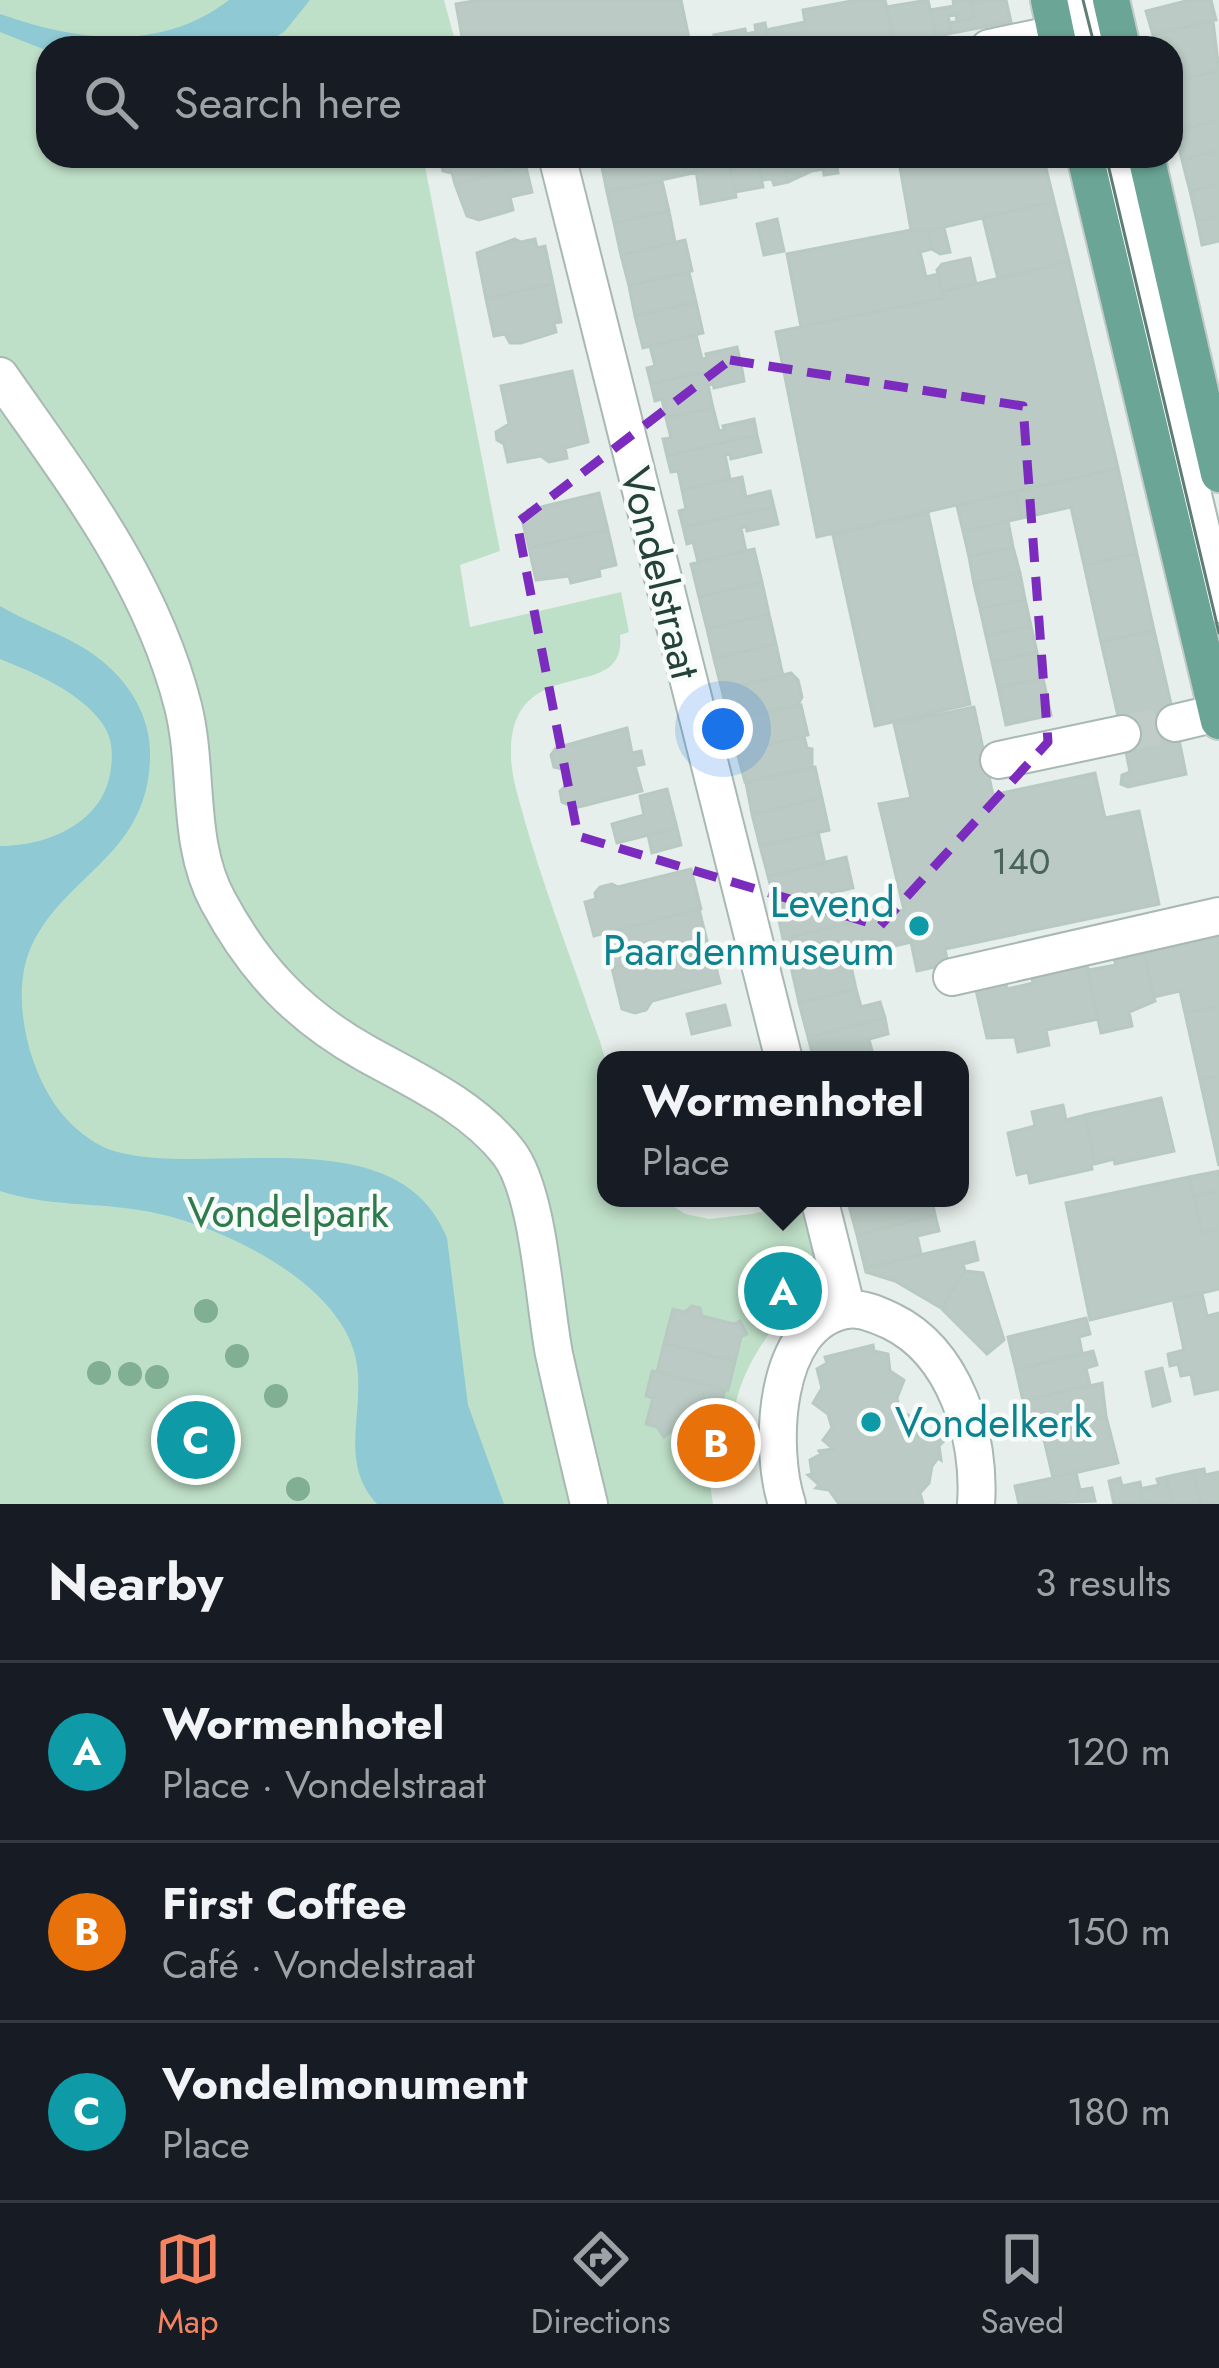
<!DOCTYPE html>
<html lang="en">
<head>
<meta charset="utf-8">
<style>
  body { margin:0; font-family:Jost,sans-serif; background:#242831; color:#f1f3f6 }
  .you { position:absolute; left:723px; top:729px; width:42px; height:42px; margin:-30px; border:9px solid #fff; border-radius:50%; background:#1a73e8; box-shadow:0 0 0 18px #1a73e833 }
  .badge { display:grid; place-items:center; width:78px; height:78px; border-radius:50%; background:#f4845f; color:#fff; font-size:39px; font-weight:700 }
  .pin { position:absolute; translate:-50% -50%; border:6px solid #fff; box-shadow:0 3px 12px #0006 }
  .popup { position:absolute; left:597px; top:1051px; width:372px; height:156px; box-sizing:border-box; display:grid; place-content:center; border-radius:24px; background:#171b24; filter:drop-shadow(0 3px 9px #0005); font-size:39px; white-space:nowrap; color:#9ea1a6 }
  .popup b { font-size:45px; color:#f1f3f6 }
  .popup::after { content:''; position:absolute; left:50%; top:100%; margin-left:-24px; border:24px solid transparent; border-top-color:#171b24 }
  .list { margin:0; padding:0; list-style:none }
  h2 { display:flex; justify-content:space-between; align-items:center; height:156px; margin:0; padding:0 48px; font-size:51px }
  h2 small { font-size:39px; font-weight:400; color:#9ea1a6 }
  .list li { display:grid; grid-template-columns:78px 1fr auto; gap:36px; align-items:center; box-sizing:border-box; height:180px; padding:0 48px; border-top:3px solid #363941 }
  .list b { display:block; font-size:45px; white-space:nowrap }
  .list p { margin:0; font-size:39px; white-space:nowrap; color:#9ea1a6 }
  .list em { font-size:39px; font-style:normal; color:#9ea1a6 }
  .icon { flex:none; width:66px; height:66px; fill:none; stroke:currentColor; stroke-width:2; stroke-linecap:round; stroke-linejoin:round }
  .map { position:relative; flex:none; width:1219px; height:1504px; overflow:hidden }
  .search { position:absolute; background:#171b24; box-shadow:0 3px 9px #0004; left:36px; right:36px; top:36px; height:132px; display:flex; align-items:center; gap:30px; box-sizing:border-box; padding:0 42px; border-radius:36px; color:#9ea1a6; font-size:45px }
  .sheet { height:696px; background:#171b24 }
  nav { display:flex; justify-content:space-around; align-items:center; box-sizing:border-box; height:168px; border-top:3px solid #363941; background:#171b24; font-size:33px; color:#9ea1a6 }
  nav a { display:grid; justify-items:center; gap:6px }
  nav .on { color:#f4845f }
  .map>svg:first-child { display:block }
</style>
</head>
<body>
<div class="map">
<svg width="1219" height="1504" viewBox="0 0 1219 1504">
  <rect width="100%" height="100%" fill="#e6efeb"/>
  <!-- green -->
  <path fill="#bfe0c8" d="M0,0H444L457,48H48V156H423L500,551L460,565L470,627L621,592L629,632L620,635C628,707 510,648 511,754C511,778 520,802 526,825C543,884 565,942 585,999C591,1019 601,1040 605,1060C613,1097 606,1159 606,1198H661L685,1214L709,1219L752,1214L806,1201L822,1271C784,1313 738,1361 733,1421C731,1439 733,1459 733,1477L710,1484L713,1504H0Z"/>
  <!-- water -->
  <path fill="#8ec9d4" d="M229,0H310L285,31L260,48L48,51L0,32V14C77,41 160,53 229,0Z
    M0,606C37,628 79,638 110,668C135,691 151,723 150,756C149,858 60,875 29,952C12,997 27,1061 52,1100C65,1121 90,1144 114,1151C210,1179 398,1114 447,1238L468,1405L504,1504H377C336,1459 368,1409 355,1355C336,1279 216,1223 145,1211C96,1202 48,1207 0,1191V846C49,846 105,822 111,768C113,752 112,737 102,723C80,692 35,673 0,659Z"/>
  <!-- building -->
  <path fill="#bbcac4" stroke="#b8c9c2" stroke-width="3" d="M479,0H681L691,48H464L456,4Z
    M857,0H885L895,45L879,48H770L766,30L805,22L803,10Z
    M928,0L936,37L895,45L886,7Z
    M953,0H985L971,3L974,18L957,22L956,15L948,16L952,33L937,37L930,10L954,6Z
    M985,0H1006L1011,22L952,33L949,23L974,18L971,3Z
    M1190,0H1211L1216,20L1153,35L1146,11Z
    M1213,21L1219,71L1171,82V48H1156L1153,35Z
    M765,23L770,48H716L714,35L745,29L746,34L756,32L755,25Z
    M1219,71V120L1175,131L1171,82Z
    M1219,120V151L1182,160L1175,131Z
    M1219,151V184L1190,191L1182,160Z
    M439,156H524L526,167L455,184L452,173L443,171Z
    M618,156H694L697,172L607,192L601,162Z
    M694,156H728L736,197L701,204Z
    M728,156H757L763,187L735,192Z
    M757,156H783L788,182L774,185L772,179L762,180Z
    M783,156H809L812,171L788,182Z
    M809,156H835L838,173L824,175L823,169L812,171Z
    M898,156H1043L1054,201L928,231L911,230Z
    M526,167L532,192L510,197L513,210L479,220L467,216L455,184Z
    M662,181L669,211L614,223L607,192Z
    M1219,184V216L1197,221L1190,191Z
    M1054,201L1069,261L998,279L983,218Z
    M669,211L675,242L621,255L614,223Z
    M1219,216V241L1202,245L1197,221Z
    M777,219L784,251L764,255L757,224Z
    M944,228L950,252L940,254L932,249L928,231Z
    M911,230L928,231L932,249L920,252L926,277L938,274L944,298L801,327L787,254Z
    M515,239L521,242L535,239L537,248L545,246L553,284L486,299L477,253Z
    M685,240L692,271L629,286L621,255Z
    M970,258L976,284L942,292L937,270L942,264Z
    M1069,261L1118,468L817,537L776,332L944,298L942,292Z
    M689,272L696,302L635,316L629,286Z
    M553,284L561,322L554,323L556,332L521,343H510L505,334L494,336L486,299Z
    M696,302L703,333L643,348L635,316Z
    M696,335L702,359L707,358L706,354L737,347L741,364L651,384L647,368L655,366L650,346Z
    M741,364L744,381L714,388L713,384L708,385L713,408L666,418L662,399L655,401L651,384Z
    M572,371L588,442L565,448L567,458L549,462L541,456L508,462L504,444L497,440L496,432L509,424L501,386Z
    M713,408L719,431L724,430L723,426L754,419L757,435L667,456L663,439L671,438L666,418Z
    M757,435L761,452L731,459L730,454L725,455L730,479L682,490L678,471L671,472L667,456Z
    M1118,468L1137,554L1084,565L1071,507L1022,518L1015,492Z
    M742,477L746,497L770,491L774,507L683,527L679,511L686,509L682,490Z
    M1015,492L1022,518L963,531L957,506Z
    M599,493L608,530L529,548L521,515L529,513L528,510Z
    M774,507L778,524L747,531L746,526L741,528L746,551L698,562L693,542L687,544L683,527Z
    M928,513L970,704L875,726L833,535Z
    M1008,521L1013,547L969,557L963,531Z
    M608,530L616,565L599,569L600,576L571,583L569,576L536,580L529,548Z
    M1013,547L1020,573L974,584L969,557Z
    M754,549L762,582L699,597L691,564Z
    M1137,554L1154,630L1101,642L1084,565Z
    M1020,573L1025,599L980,609L974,584Z
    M762,582L769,614L707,629L699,597Z
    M1025,599L1031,626L986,636L980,609Z
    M769,614L776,644L714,659L707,629Z
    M1031,626L1037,652L992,662L986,636Z
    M1154,630L1177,730L1124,742L1101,642Z
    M776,644L783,676L722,690L714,659Z
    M1037,652L1043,678L998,688L992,662Z
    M791,673L798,680L802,697L798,705L729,720L722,690Z
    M1043,678L1051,715L1006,725L998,688Z
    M801,705L808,735L737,752L730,720Z
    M974,707L993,795L1095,773L1105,818L1139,811L1159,904L945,949L948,964L917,971L911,942L792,971L783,939L904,910L879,804L911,798L894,724Z
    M627,728L632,753L641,751L644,764L635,766L642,791L575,808L562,802L560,791L569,783L566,770L554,767L551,755L556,748Z
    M1177,730L1186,774L1128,787L1121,784L1122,775L1130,772L1124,742Z
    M804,736L807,748L812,749V767L745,782L737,752Z
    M815,767L822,798L752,814L746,783Z
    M667,789L677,828L617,843L612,824L644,815L640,796Z
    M822,798L829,830L760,846L752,814Z
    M677,828L681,845L652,853L648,835Z
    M818,832L825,863L768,876L760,846Z
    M846,857L853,888L776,907L768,876Z
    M691,869L701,909L594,936L585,902L596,899L595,893L600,887L612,884L618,887Z
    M833,894L838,913L862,907L864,920L783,939L776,907Z
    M699,909L708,945L614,968L606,933Z
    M1219,936V1006L1185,1013L1180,991L1154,997L1144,953Z
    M710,944L720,983L652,1001L646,1010L635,1013L622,1009L612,968Z
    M1144,953L1155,1001L1129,1012L1132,1026L1101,1033L1086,965L1089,970L1116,965L1114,959Z
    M849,957L856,989L799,1003L792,971Z
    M1086,965L1098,1019L1046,1030L1049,1045L1018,1052L1015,1037L987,1038L976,990L1006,984L1007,989L1033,983L1032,978Z
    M856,989L861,1007L880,1002L885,1018L808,1037L799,1003Z
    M725,1005L730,1025L692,1034L687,1014Z
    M1219,1006V1076L1200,1080L1185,1013Z
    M885,1018L888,1034L869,1039L873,1055L854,1060H814L808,1037Z
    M1219,1076V1166L1200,1080Z
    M1161,1098L1174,1151L1115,1164L1114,1159L1095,1164L1085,1115Z
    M1063,1105L1066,1120L1085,1115L1095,1164H1091L1092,1169L1030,1183L1028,1172L1017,1175L1008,1133L1035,1126L1032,1112Z
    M1219,1171V1191L1194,1196L1189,1177Z
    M1189,1177L1202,1232L1219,1229V1289L1090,1320L1066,1203Z
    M1219,1191V1229L1202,1232L1194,1196Z
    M863,1198H920L922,1204L932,1201L935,1215L857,1235L848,1202Z
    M935,1215L939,1231L917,1236L921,1254L865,1268L857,1235Z
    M974,1242L978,1260L963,1264L965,1271L941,1308L895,1281L866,1272L865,1268Z
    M965,1271L983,1273L1004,1340L987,1354L941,1308Z
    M1202,1293L1207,1316L1219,1313V1389L1195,1394L1191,1374L1181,1376L1178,1364L1170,1366L1168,1354L1184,1350L1173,1299Z
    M692,1306L700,1308L702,1316L734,1324L740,1321L747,1334L741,1337L735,1362L664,1343L673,1309L685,1312Z
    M1086,1318L1090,1334L1079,1337L1082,1353L1016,1370L1008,1337Z
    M664,1343L735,1362L728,1390L657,1372Z
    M873,1345L874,1351L888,1354L890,1371L904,1380L897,1398L900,1411L914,1418L911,1430L922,1425V1429L936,1432L934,1435L943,1442L939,1446L941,1460L938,1458L932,1466L929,1483L920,1493L923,1504H839L829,1490L816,1488L819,1485L808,1475L812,1474L810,1460L821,1454L819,1451L833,1449L823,1440L832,1428L828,1414L813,1403L822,1388L817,1369L827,1363L825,1357Z
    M1093,1351L1097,1365L1086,1368L1090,1385L1023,1401L1016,1370Z
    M1162,1368L1170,1401L1153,1406L1146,1372Z
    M652,1371L725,1390L715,1430L719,1435L706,1443L702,1437L689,1433L671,1431L664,1437L657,1427L646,1424L653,1398L646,1396Z
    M1102,1383L1106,1416L1031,1433L1023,1401Z
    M1106,1416L1118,1463L1053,1478L1042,1431L1073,1424L1076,1437L1081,1436L1078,1422Z
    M1204,1469L1205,1475L1219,1472V1504H1201L1193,1471Z
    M1193,1471L1201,1504H1173L1166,1477Z
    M1076,1473L1080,1490L1092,1488L1095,1501L1019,1504L1015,1486Z
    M1166,1477L1173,1504H1144L1140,1489L1159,1485L1157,1479Z
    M1120,1478L1122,1486L1140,1482L1144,1504H1114L1109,1481Z"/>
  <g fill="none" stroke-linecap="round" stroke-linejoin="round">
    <!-- minor-tunnel -->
    <path stroke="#bfccc8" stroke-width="36" stroke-dasharray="36 18" stroke-linecap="butt" d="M1122,734L1175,723"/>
    <!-- minor casing -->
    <g stroke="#a8b8b2" stroke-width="40">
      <path id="minor" d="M1075,0L1086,48
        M989,48L1056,34
        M557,156L784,1060
        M1112,156L1219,604
        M0,376C73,481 151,580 183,706C199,769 186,843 218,901C255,970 299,1016 367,1054C416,1081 473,1107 508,1152C539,1191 544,1302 554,1354C565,1404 577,1454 589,1504
        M1175,723L1217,713
        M999,760L1122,734
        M952,977L1219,916
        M819,1198L847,1310
        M787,1504C769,1450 772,1323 846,1310C861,1307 878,1315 891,1321C955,1352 981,1437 976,1504"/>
    </g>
    <!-- major casing -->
    <g stroke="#c2cac8" stroke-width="40">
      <path id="major" d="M1049,0L1059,48
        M1111,0L1122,48
        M1085,156L1219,721
        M1146,156L1219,474"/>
    </g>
    <!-- minor -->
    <use href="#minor" stroke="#fff" stroke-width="36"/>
    <!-- major -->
    <use href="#major" stroke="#6aa596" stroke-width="36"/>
    <!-- tram -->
    <path stroke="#5f7d75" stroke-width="3" d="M1083,0L1095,48
      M1106,156L1219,633"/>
  </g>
  <!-- trees -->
  <g fill="#80af93">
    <circle cx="206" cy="1311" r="12"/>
    <circle cx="237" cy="1356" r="12"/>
    <circle cx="99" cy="1373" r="12"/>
    <circle cx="130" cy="1374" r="12"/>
    <circle cx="157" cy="1377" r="12"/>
    <circle cx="276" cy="1396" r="12"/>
    <circle cx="298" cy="1489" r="12"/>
  </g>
  <!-- marked area -->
  <path fill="none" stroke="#7b2cbf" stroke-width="9" stroke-dasharray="24 15" stroke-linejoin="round" d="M730,360L1023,406L1048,742L880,926L578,836L517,523Z"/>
  <!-- markers -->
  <g fill="#0f9aa8" stroke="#f7fbf9" stroke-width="4.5">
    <circle cx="919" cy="926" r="12"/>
    <circle cx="871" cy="1422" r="12"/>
  </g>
  <g text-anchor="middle" stroke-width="9" stroke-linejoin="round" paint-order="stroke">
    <!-- number labels -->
    <g font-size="36" fill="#4a645c">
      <text x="1021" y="874">140</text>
    </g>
    <!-- street labels -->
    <g font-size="42" fill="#24423a" stroke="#f7fbf9">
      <text transform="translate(661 573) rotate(76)" y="15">Vondelstraat</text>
    </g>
    <!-- culture labels -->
    <g font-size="42" fill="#0d838f" stroke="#f7fbf9" text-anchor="end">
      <text x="895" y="917">Levend<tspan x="895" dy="48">Paardenmuseum</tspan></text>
      <text x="895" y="1437" text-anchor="start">Vondelkerk</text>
    </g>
    <!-- park labels -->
    <g font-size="42" fill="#2d7a4b" stroke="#f7fbf9">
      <text x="288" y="1227">Vondelpark</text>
    </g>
  </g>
</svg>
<div class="you"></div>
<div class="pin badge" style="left:783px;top:1291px;background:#0f9aa8">A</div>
<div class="popup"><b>Wormenhotel</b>Place</div>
<div class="pin badge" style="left:716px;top:1443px;background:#e8710a">B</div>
<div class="pin badge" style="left:196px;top:1440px;background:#0f9aa8">C</div>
<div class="search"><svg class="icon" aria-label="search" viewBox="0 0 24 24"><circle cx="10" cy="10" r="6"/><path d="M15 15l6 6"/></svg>Search here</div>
</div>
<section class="sheet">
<h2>Nearby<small>3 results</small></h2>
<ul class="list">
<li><span class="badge" style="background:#0f9aa8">A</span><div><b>Wormenhotel</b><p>Place · Vondelstraat</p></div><em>120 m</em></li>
<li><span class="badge" style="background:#e8710a">B</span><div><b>First Coffee</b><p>Café · Vondelstraat</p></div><em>150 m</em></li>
<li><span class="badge" style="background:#0f9aa8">C</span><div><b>Vondelmonument</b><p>Place</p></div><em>180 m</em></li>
</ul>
</section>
<nav>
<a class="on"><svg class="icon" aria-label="map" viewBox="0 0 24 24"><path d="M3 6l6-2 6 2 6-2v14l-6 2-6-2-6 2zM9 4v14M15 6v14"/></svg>Map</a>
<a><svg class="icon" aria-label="directions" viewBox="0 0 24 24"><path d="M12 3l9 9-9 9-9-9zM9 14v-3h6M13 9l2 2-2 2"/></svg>Directions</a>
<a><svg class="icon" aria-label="saved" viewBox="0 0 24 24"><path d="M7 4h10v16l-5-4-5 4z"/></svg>Saved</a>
</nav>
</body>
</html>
